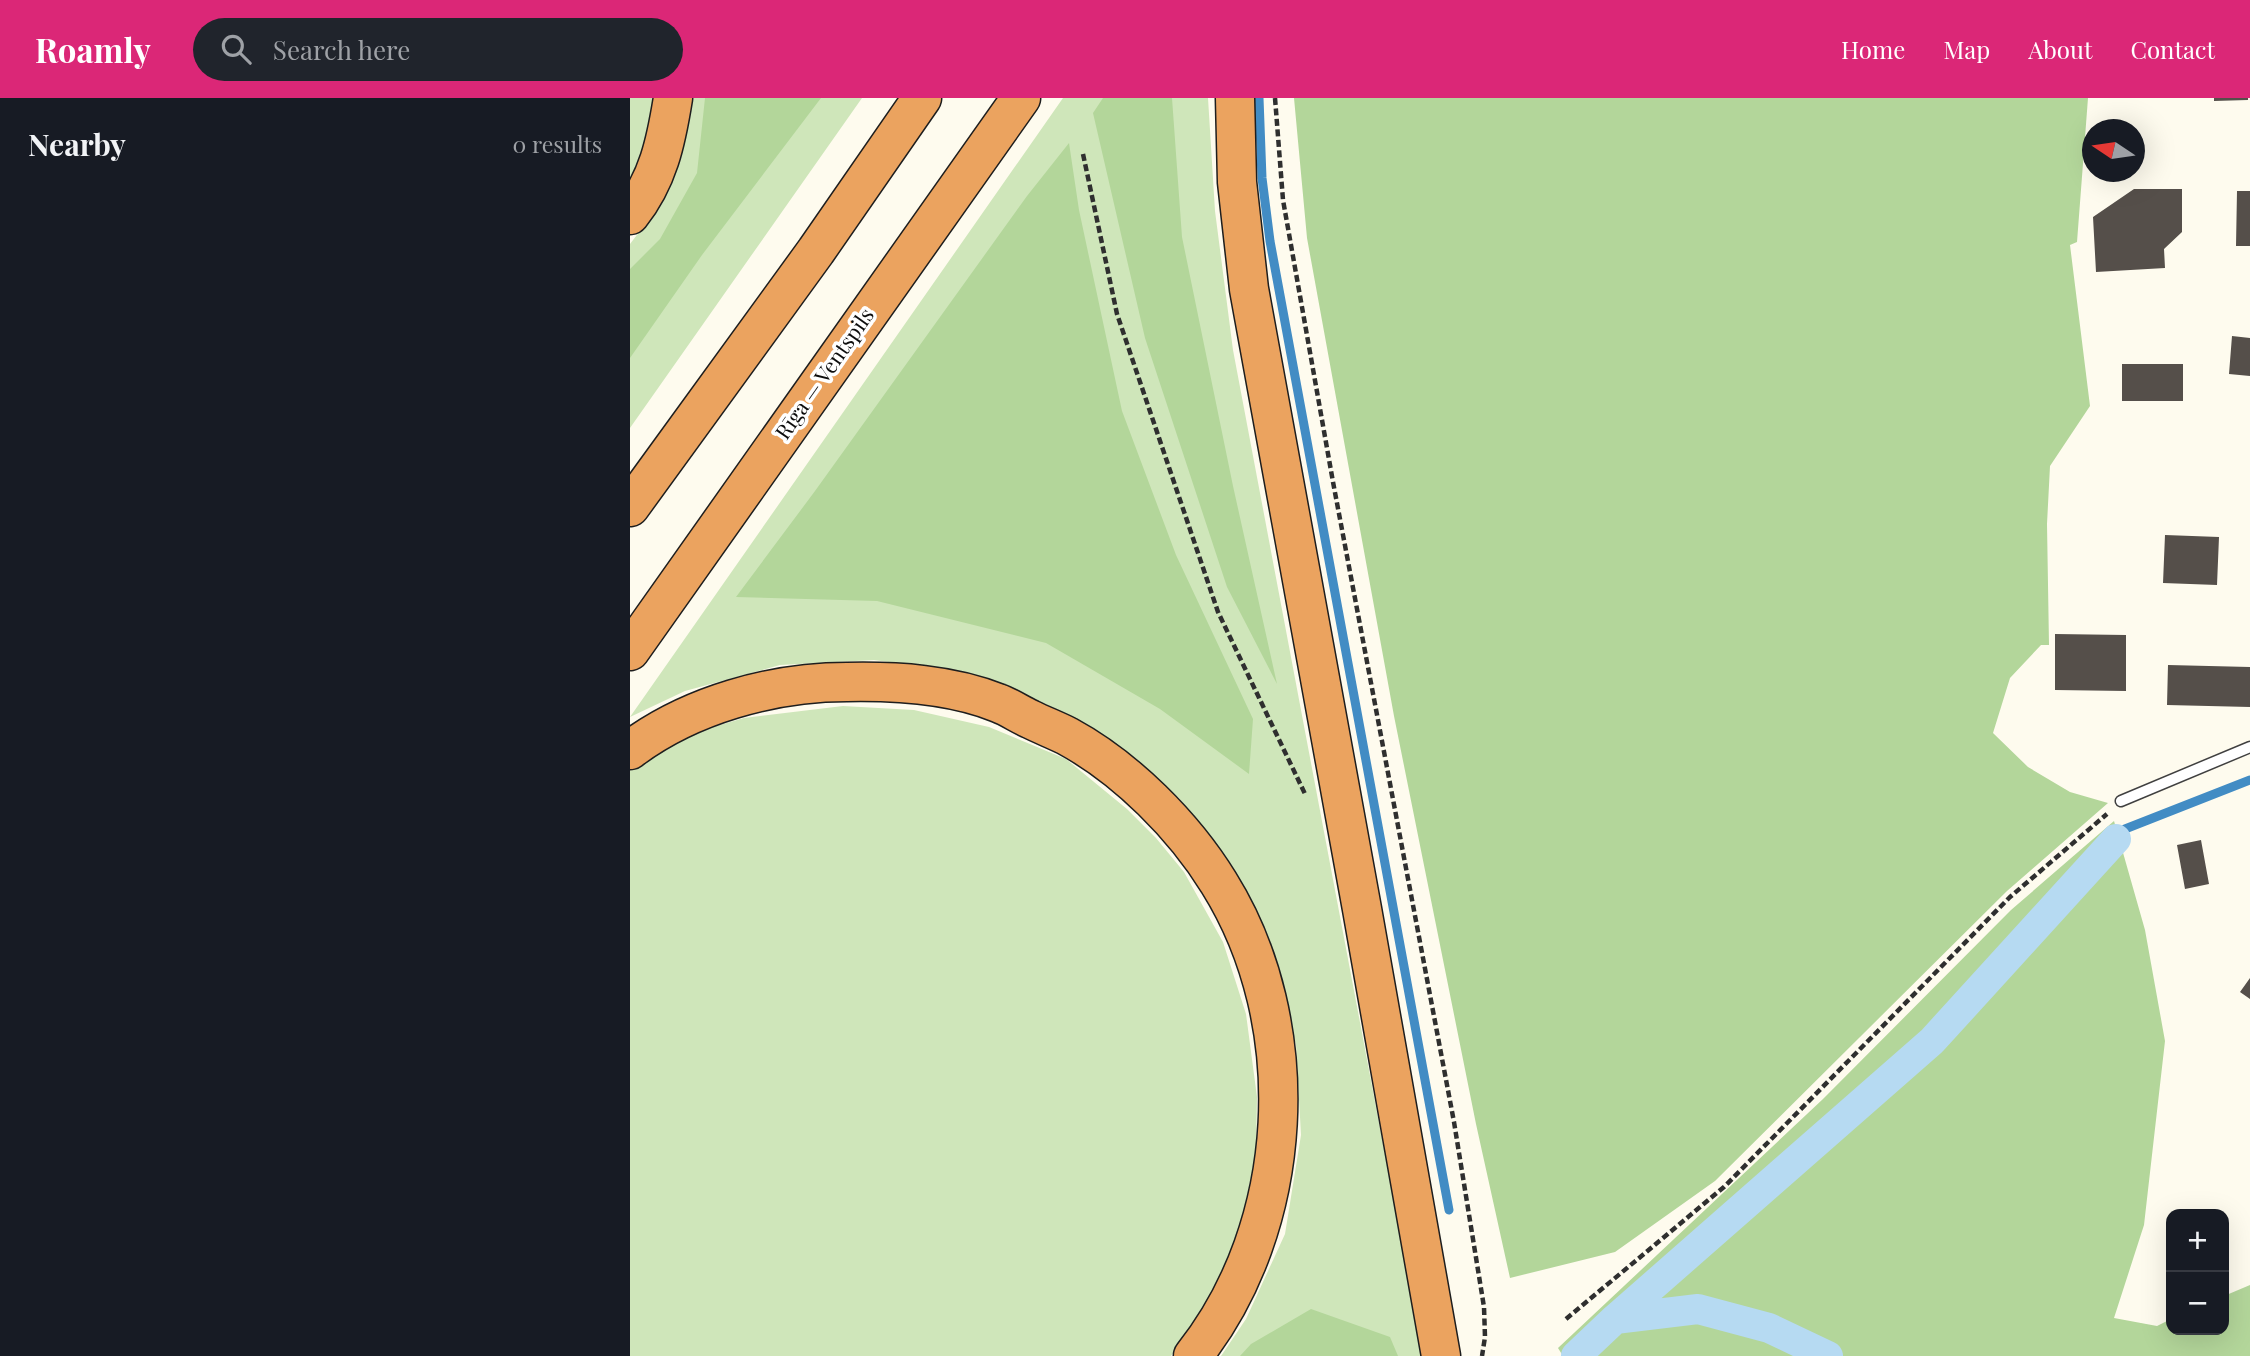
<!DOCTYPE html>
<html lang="en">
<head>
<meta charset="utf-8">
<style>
  body { margin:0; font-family:"Playfair Display",serif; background:#20242c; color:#f1f3f6 }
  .controls { position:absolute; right:21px; bottom:21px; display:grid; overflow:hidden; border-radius:14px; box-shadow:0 7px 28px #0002 }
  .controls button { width:63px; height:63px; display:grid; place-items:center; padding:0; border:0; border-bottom:2px solid #363941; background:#171b24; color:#f1f3f6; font:35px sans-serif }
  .compass { position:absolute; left:1452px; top:21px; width:63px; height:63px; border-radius:50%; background:#171b24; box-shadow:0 7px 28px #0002; rotate:283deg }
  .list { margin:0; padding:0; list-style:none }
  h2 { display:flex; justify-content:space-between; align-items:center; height:91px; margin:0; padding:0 28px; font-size:30px }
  h2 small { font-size:23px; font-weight:400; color:#9ea1a6 }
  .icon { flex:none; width:38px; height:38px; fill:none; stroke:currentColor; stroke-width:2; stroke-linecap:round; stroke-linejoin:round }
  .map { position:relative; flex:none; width:1620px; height:1258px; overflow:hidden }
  header { display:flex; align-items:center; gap:42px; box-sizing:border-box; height:98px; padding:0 35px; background:#db2777; color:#fff }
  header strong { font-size:33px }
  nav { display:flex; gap:38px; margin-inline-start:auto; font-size:24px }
  .search { width:490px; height:63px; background:#20242c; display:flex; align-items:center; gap:18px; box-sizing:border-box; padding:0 24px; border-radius:38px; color:#9ea1a6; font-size:26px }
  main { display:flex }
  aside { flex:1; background:#171b24 }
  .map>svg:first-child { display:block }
</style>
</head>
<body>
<header>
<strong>Roamly</strong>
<div class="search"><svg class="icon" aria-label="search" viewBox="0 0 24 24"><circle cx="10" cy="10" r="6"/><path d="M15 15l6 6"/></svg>Search here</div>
<nav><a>Home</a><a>Map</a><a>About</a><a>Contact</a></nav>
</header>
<main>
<aside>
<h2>Nearby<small>0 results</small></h2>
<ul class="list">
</ul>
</aside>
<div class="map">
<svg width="1620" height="1258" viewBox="0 0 1620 1258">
  <rect width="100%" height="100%" fill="#fefbee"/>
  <!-- green -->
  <path fill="#cfe6ba" d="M0,0H23C25,27 14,59 0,81Z
    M61,0H232L0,330V146L32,104L56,40Z
    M433,0H578L585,113L603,252L793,1258H591L616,1221L655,1136L671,1037L666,947L645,862L612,786L549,700L479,642L391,594L317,572L244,562L150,567L55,593L0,619Z
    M213,608L284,612L359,629L436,661L497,711L526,740L554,774L593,844L616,916L627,999L626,1054L615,1110L603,1150L585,1192L563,1229L541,1258H0V668L59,636L114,620Z"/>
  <!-- forest -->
  <path fill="#b3d69a" d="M75,0H191L72,157L0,260V171L30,141L67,75Z
    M473,0H542L552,139L603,388L647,586L597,489L515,240L463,15Z
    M664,0H1458L1447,144L1440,147L1460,308L1420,368L1417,426L1419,547H1411L1380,580L1363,635L1398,669L1440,694L1478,705L1377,793L1085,1083L985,1154L880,1180L846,1026L764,618L677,140Z
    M439,45L449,112L492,313L546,457L623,621L619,676L530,611L416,545L247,503L106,499L185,393L397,98Z
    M1484,723L1515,832L1535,943L1514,1127L1484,1220L1527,1228L1541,1221V1232H1594V1198L1620,1187V1258H933L928,1250L1193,1001L1381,812Z
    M681,1211L760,1239L768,1258H610L621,1246Z"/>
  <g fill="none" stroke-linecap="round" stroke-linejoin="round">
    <!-- stream -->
    <path stroke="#428cc4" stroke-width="9" d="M629,0L632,80L640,143L819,1112
      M1486,741L1495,731L1620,682"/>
    <!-- canal -->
    <path stroke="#b6daf2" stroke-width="30" d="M985,1221L1068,1211L1139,1230L1198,1258
      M946,1258L985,1221L1302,943L1486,741"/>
  </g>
  <!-- building -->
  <path fill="#554f4a" d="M1584,0H1618V2L1584,3Z
    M1504,91H1552V134L1534,151L1535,170L1466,174L1463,119Z
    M1607,93H1620V148H1606Z
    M1602,238L1620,240V278L1599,276Z
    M1492,266H1553V303H1492Z
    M1535,437L1589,439L1587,487L1533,485Z
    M1425,536L1496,537V593L1425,592Z
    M1538,567L1620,569V609L1537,607Z
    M1571,742L1579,786L1555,791L1547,747Z
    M1620,880V901L1610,894Z"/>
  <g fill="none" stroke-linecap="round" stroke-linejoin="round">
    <!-- lane casing -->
    <g stroke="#404040" stroke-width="13">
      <path id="lane" d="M1491,703L1620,649"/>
    </g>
    <!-- highway casing -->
    <g stroke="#1e1e1e" stroke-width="41">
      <path id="highway" d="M605,0L607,84L619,191L732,811L811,1258
        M0,117C28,82 36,44 43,0
        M0,409L186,153L292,0
        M0,553L391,0
        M0,652C60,607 142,584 217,584C267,583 321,586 368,605C379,609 389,616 400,621C412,627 425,632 437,638C496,670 554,728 589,785C677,926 666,1128 563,1258"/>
    </g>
    <!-- path -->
    <path stroke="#2f2f2f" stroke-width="4.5" stroke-dasharray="7 3.5" stroke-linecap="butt" d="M645,0L653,102L703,384L824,1024L854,1209L855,1239L852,1258
      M453,56L487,216L588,514L676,698
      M936,1221L1094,1089L1380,799L1477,716"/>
    <!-- lane -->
    <use href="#lane" stroke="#fff" stroke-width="10"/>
    <!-- highway -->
    <use href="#highway" stroke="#eba35f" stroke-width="38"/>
  </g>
  <g text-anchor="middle" stroke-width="7" stroke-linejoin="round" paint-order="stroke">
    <!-- street labels -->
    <g font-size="21" fill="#0d0d0d" stroke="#fff">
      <text transform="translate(195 276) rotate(-55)" y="7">Rīga — Ventspils</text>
    </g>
  </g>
</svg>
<div class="controls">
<button>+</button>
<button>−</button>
</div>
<svg class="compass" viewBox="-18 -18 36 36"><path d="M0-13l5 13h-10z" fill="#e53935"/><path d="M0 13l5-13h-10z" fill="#9ea1a6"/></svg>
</div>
</main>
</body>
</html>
